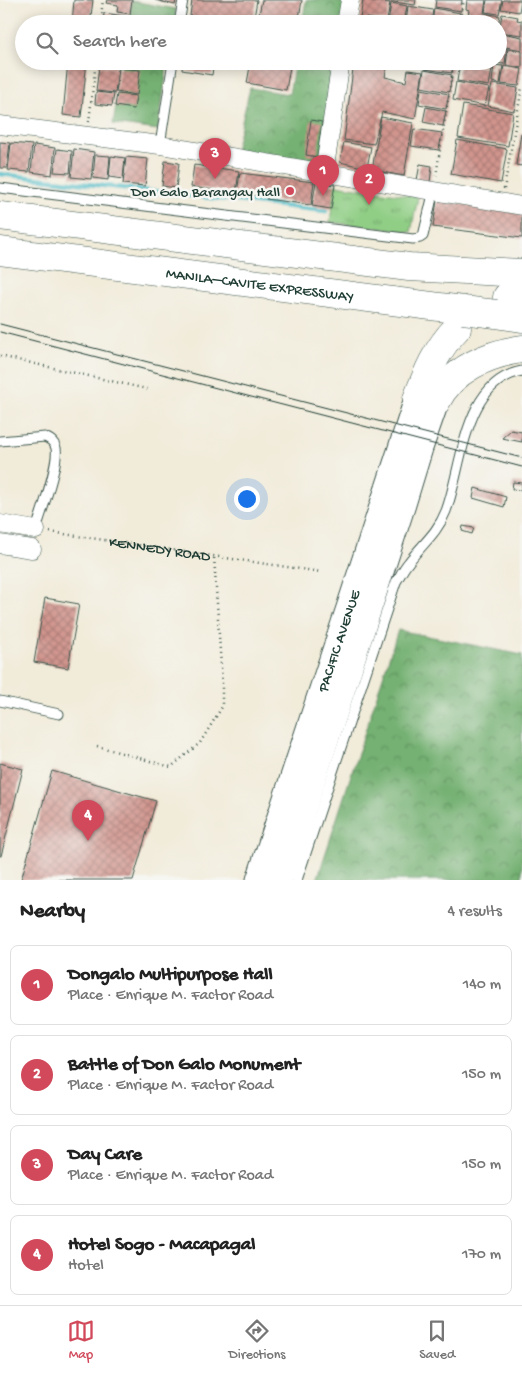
<!DOCTYPE html>
<html lang="en">
<head>
<meta charset="utf-8">
<style>
  body { margin:0; font-family:"Gochi Hand",sans-serif; background:#f2f2f2; color:#222 }
  .you { position:absolute; left:246px; top:498px; width:18px; height:18px; margin:-12px; border:4px solid #fff; border-radius:50%; background:#1a73e8; box-shadow:0 0 0 8px #1a73e833 }
  .badge { display:grid; place-items:center; width:32px; height:32px; border-radius:50%; background:#d1495b; color:#fff; font-size:16px; font-weight:700 }
  .pin { position:absolute; translate:-50% -41px; filter:drop-shadow(0 1px 2px #0008) }
  .pin::after { content:''; position:absolute; top:26px; width:18px; height:15px; background:inherit; clip-path:polygon(0 0,100% 0,50% 100%) }
  .list { margin:0; padding:0; list-style:none }
  h2 { display:flex; justify-content:space-between; align-items:center; height:65px; margin:0; padding:0 20px; font-size:21px }
  h2 small { font-size:16px; font-weight:400; color:#767676 }
  .list li { display:grid; grid-template-columns:32px 1fr auto; gap:15px; align-items:center; box-sizing:border-box; height:80px; margin:0 10px 10px; padding:0 10px; border:1px solid #e0e0e0; border-radius:8px }
  .list b { display:block; font-size:19px; white-space:nowrap }
  .list p { margin:0; font-size:16px; white-space:nowrap; color:#767676 }
  .list em { font-size:16px; font-style:normal; color:#767676 }
  .icon { flex:none; width:28px; height:28px; fill:none; stroke:currentColor; stroke-width:2; stroke-linecap:round; stroke-linejoin:round }
  .map { position:relative; flex:none; width:522px; height:880px; overflow:hidden }
  .search { position:absolute; background:#fff; box-shadow:0 2px 12px #0003; left:15px; right:15px; top:15px; height:55px; display:flex; align-items:center; gap:12px; box-sizing:border-box; padding:0 18px; border-radius:28px; color:#767676; font-size:19px }
  .sheet { height:425px; background:#fff }
  nav { display:flex; justify-content:space-around; align-items:center; box-sizing:border-box; height:70px; border-top:1px solid #e0e0e0; background:#fff; font-size:14px; color:#767676 }
  nav a { display:grid; justify-items:center; gap:2px }
  nav .on { color:#d1495b }
  .map>svg:first-child { display:block }
</style>
</head>
<body>
<div class="map">
<svg width="522" height="880" viewBox="0 0 522 880">
  <defs>
    <pattern id="grass-tufts" width="24" height="20" patternUnits="userSpaceOnUse" patternTransform="scale(1.25)"><rect width="24" height="20" fill="#90ce85"/><path d="M3 7l-1-3M5 7V3M7 7l1-3M15 17l-1-3M17 17v-4M19 17l1-3" fill="none" stroke="#75a86e"/></pattern>
    <pattern id="forest-crowns" width="20" height="18" patternUnits="userSpaceOnUse" patternTransform="scale(1.25)"><rect width="20" height="18" fill="#74b172"/><path d="M2 6a3 3 0 1 1 6 0M12 15a3 3 0 1 1 6 0" fill="none" stroke="#5f915e"/></pattern>
    <pattern id="building-cross-hatch" width="8" height="8" patternUnits="userSpaceOnUse" patternTransform="scale(1.25)"><rect width="8" height="8" fill="#d1958e"/><path d="M0 0l8 8M0 8l8-8" fill="none" stroke="#a97b75"/></pattern>
  </defs>
  <rect width="100%" height="100%" fill="#f6f6f2"/>
  <filter id="ink" filterUnits="userSpaceOnUse"><feTurbulence type="fractalNoise" baseFrequency=".02" numOctaves="2"/><feDisplacementMap in="SourceGraphic" scale="10" xChannelSelector="R" yChannelSelector="G"/><feConvolveMatrix kernelMatrix="1 2 1 2 8 2 1 2 1" color-interpolation-filters="sRGB"/></filter>
  <filter id="wash" filterUnits="userSpaceOnUse"><feTurbulence type="fractalNoise" baseFrequency=".0096" numOctaves="4" result="noise"/><feDisplacementMap in="SourceGraphic" scale="20" xChannelSelector="R" yChannelSelector="G"/><feGaussianBlur stdDeviation="1.12" result="paint"/><feColorMatrix in="noise" values="0 0 0 0 0 0 0 0 0 0 0 0 0 0 0 0 0 1.4 0 .05"/><feComposite in="paint" operator="in"/></filter>
  <g filter="url(#wash)">
    <rect width="100%" height="100%" fill="#f1ebd9"/>
    <!-- grass -->
    <path fill="url(#grass-tufts)" stroke="#58865c" d="M335,185L418,197L411,232L330,222Z"/>
    <!-- forest -->
    <path fill="url(#forest-crowns)" stroke="#4a7753" d="M306,0H333L346,4L343,24H302Z
      M132,1L176,9L174,24H129Z
      M123,61H168L158,130L113,124Z
      M295,61H337L321,166L235,151L250,88L289,94Z
      M398,630L522,655V880H317Z"/>
    <g fill="none" stroke-linecap="round" stroke-linejoin="round">
      <!-- stream -->
      <path stroke="#4fbcc7" stroke-width="4.5" d="M0,174L326,211"/>
    </g>
    <g id="blocks">
      <!-- building -->
      <path fill="url(#building-cross-hatch)" d="M74,0H93L90,24H72Z
        M107,0H132L130,14L117,12L118,5L106,3Z
        M155,0H176L175,5Z
        M192,0H257L253,24H189Z
        M262,0H302L298,24H257Z
        M363,0L390,3L387,21L366,18L388,24H359Z
        M387,0H416L415,5L387,1Z
        M436,0H462L461,11L435,7Z
        M467,0H486L484,13L500,16L498,24H467L469,10L466,9Z
        M487,0H502L499,14L485,12Z
        M503,0H521L519,12L501,9Z
        M391,3L407,6L404,24H388Z
        M408,6L433,10L431,24H406Z
        M434,8L460,13L458,24H432Z
        M104,13L131,17L130,24H103Z
        M502,14L518,17L517,20L522,21V35L499,32Z
        M502,33L522,37V50L500,46Z
        M498,47L507,48L505,64L494,63L495,61H498Z
        M508,49L522,51V68L506,65Z
        M68,61H87L81,117L63,115Z
        M99,61H117L116,67L98,65Z
        M183,61H214L212,75L182,70Z
        M251,61H291L286,90L247,83Z
        M354,61H388L385,77L406,82L408,70L423,72L415,119L382,112L374,144L344,140Z
        M427,61H454L452,73L425,69Z
        M463,61H492L491,67L463,62Z
        M460,63L492,69L489,86L457,81Z
        M494,65L503,66L500,84L492,82Z
        M99,66L118,68L115,93L96,91Z
        M504,66L522,69L519,86L501,84Z
        M119,68L140,70L137,95L116,92Z
        M424,70L452,75L449,92L421,87Z
        M456,82L489,88L485,106L453,100Z
        M492,84L518,88L514,111L488,106Z
        M421,89L449,94L446,109L419,104Z
        M96,92L114,94L112,106L95,104Z
        M117,94L136,96L134,109L115,106Z
        M463,105L513,113L508,146L458,138Z
        M426,107L446,111L443,126L423,122Z
        M381,117L413,123L404,176L372,170Z
        M311,120L322,122L317,157L306,155Z
        M414,129L442,133L439,150L411,146Z
        M521,133H522V166L516,165Z
        M457,140L507,149L501,183L451,174Z
        M0,142L10,143L7,168H0Z
        M344,142L371,147L367,168L340,162Z
        M11,143L32,145L29,172L8,170Z
        M34,145L55,148L52,175L31,172Z
        M57,149L72,151L70,173L54,172Z
        M74,149L94,152L91,179L71,177Z
        M95,155L110,156L108,180L93,178Z
        M111,156L125,158L123,179L109,177Z
        M126,157L148,159L145,186L123,184Z
        M165,161L179,163L176,188L162,186Z
        M420,164L432,166L430,182L417,180Z
        M194,165L239,171L236,193L191,187Z
        M240,173L314,182L311,205L266,199V197L237,193Z
        M316,182L335,185L331,209L312,206Z
        M437,200L522,212V238L433,227Z
        M511,430L522,432V442L502,438Z
        M513,482L522,483V490L512,489Z
        M475,488L506,497L504,507L473,498Z
        M463,526L474,528L472,534L462,531Z
        M45,598L79,604L68,668L34,662Z
        M0,763L23,769L1,856H0Z
        M52,771L156,801L133,880H21Z"/>
    </g>
  </g>
  <g filter="url(#ink)">
    <use href="#blocks" fill-opacity="0" stroke="#3e574d" stroke-width="1"/>
    <g fill="none" stroke-linecap="round" stroke-linejoin="round">
      <!-- service casing -->
      <g stroke="#3e574d" stroke-width="11">
        <path id="service" d="M179,24L183,0
          M160,145L173,61
          M0,188L413,239L420,238L423,236L434,190
          M0,441L45,437C51,440 54,442 56,448C59,465 41,512 36,530
          M0,701L59,714
          M297,880L396,582C400,576 403,569 408,563C422,544 437,534 446,511C463,466 463,382 522,371"/>
      </g>
      <!-- minor casing -->
      <g stroke="#3e574d" stroke-width="19">
        <path id="minor" d="M346,24L350,0
          M0,125L160,145L522,206
          M324,173L341,61
          M0,524L36,530
          M0,544L32,549"/>
      </g>
      <!-- secondary casing -->
      <g stroke="#3e574d" stroke-width="27">
        <g id="secondary">
          <path id="s2" d="M259,880L351,602L417,399"/>
          <path d="M280,880L403,504L420,448L436,402"/>
        </g>
      </g>
      <!-- motorway casing -->
      <g stroke="#3e574d" stroke-width="29">
        <g id="motorway">
          <path d="M0,216L409,267L522,273"/>
          <path id="s3" d="M0,251L463,310"/>
          <path d="M507,297L522,293"/>
          <path d="M496,314L522,318"/>
          <path d="M417,399C427,373 437,348 457,328"/>
          <path d="M436,402C452,369 488,354 522,349"/>
        </g>
      </g>
      <!-- path -->
      <g stroke="#3e574d" stroke-width="2.5" stroke-dasharray="1 4" stroke-linecap="butt">
        <path d="M100,24L103,0"/>
        <path d="M460,24L464,0"/>
        <path d="M89,122L96,61"/>
        <path d="M436,176L454,61"/>
        <path d="M504,189L522,87"/>
        <path d="M0,356L151,390"/>
        <path id="s1" d="M50,532L321,572"/>
        <path d="M97,746L171,767L200,743L222,707V682L214,556"/>
      </g>
      <!-- service -->
      <use href="#service" stroke="#fff" stroke-width="9"/>
      <!-- minor -->
      <use href="#minor" stroke="#fff" stroke-width="18"/>
      <!-- secondary -->
      <use href="#secondary" stroke="#fff" stroke-width="25"/>
      <!-- motorway -->
      <use href="#motorway" stroke="#fff" stroke-width="28"/>
      <!-- tram -->
      <path stroke="#1f3d34" stroke-width="1" d="M0,324L522,458
        M0,332L522,467"/>
      <!-- motorway-bridge casing -->
      <g stroke="#3e574d" stroke-width="29" stroke-linecap="butt">
        <path id="motorway-bridge" d="M463,310L496,314"/>
      </g>
      <!-- motorway-bridge -->
      <use href="#motorway-bridge" stroke="#fff" stroke-width="28"/>
    </g>
  </g>
  <!-- markers -->
  <circle fill="#d1495b" stroke="#f6f6f2" stroke-width="2" cx="290" cy="191" r="5"/>
  <g text-anchor="middle" stroke-width="5" stroke-linejoin="round" paint-order="stroke">
    <!-- poi labels -->
    <g font-size="15" fill="#1f3d34" stroke="#f6f6f2" text-anchor="end">
      <text x="280" y="196">Don Galo Barangay Hall</text>
    </g>
    <!-- street labels -->
    <g font-size="15" fill="#1f3d34" stroke="#f6f6f2">
      <text dy="5" stroke="none"><textPath href="#s3" startOffset="262">MANILA–CAVITE EXPRESSWAY</textPath></text>
      <text dy="5" stroke="none"><textPath href="#s1" startOffset="111">KENNEDY ROAD</textPath></text>
      <text dy="5" stroke="none"><textPath href="#s2" startOffset="252">PACIFIC AVENUE</textPath></text>
    </g>
  </g>
</svg>
<div class="you"></div>
<div class="pin badge" style="left:323px;top:196px">1</div>
<div class="pin badge" style="left:369px;top:205px">2</div>
<div class="pin badge" style="left:215px;top:179px">3</div>
<div class="pin badge" style="left:88px;top:841px">4</div>
<div class="search"><svg class="icon" aria-label="search" viewBox="0 0 24 24"><circle cx="10" cy="10" r="6"/><path d="M15 15l6 6"/></svg>Search here</div>
</div>
<section class="sheet">
<h2>Nearby<small>4 results</small></h2>
<ul class="list">
<li><span class="badge">1</span><div><b>Dongalo Multipurpose Hall</b><p>Place · Enrique M. Factor Road</p></div><em>140 m</em></li>
<li><span class="badge">2</span><div><b>Battle of Don Galo Monument</b><p>Place · Enrique M. Factor Road</p></div><em>150 m</em></li>
<li><span class="badge">3</span><div><b>Day Care</b><p>Place · Enrique M. Factor Road</p></div><em>150 m</em></li>
<li><span class="badge">4</span><div><b>Hotel Sogo - Macapagal</b><p>Hotel</p></div><em>170 m</em></li>
</ul>
</section>
<nav>
<a class="on"><svg class="icon" aria-label="map" viewBox="0 0 24 24"><path d="M3 6l6-2 6 2 6-2v14l-6 2-6-2-6 2zM9 4v14M15 6v14"/></svg>Map</a>
<a><svg class="icon" aria-label="directions" viewBox="0 0 24 24"><path d="M12 3l9 9-9 9-9-9zM9 14v-3h6M13 9l2 2-2 2"/></svg>Directions</a>
<a><svg class="icon" aria-label="saved" viewBox="0 0 24 24"><path d="M7 4h10v16l-5-4-5 4z"/></svg>Saved</a>
</nav>
</body>
</html>
